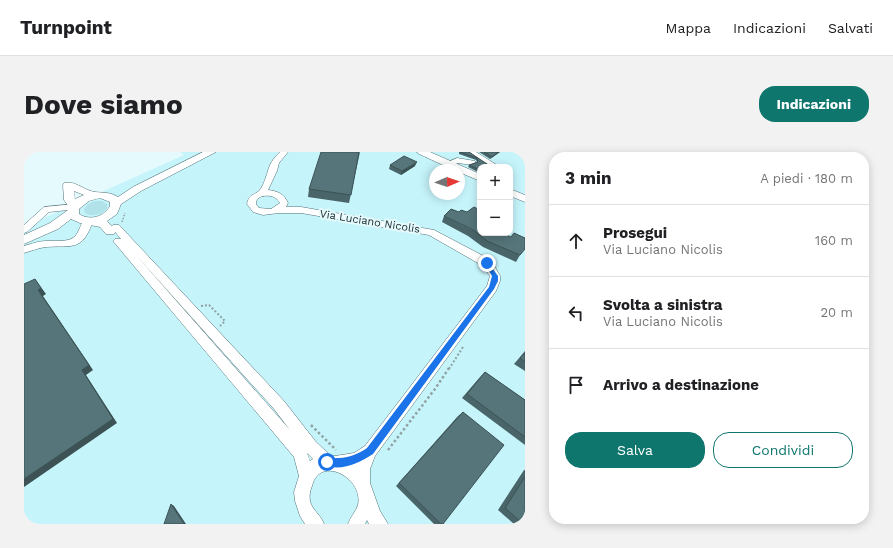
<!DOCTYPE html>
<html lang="it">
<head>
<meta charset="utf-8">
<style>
  body { margin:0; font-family:"Work Sans",sans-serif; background:#f2f2f2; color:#202124 }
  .controls { position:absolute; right:12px; top:12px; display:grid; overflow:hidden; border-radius:8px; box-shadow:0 2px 10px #0003 }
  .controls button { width:36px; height:36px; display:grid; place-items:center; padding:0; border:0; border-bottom:1px solid #e0e0e0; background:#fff; color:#202124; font:20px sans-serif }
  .compass { position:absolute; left:405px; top:12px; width:36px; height:36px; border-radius:50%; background:#fff; box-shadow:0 2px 10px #0003; rotate:88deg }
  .stop { position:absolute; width:12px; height:12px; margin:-9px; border:3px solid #1a73e8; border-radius:50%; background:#fff }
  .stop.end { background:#1a73e8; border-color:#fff; box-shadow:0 1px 4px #0008 }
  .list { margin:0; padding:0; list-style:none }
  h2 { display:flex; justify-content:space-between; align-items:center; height:52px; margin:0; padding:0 16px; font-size:17px }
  h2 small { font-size:13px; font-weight:400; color:#757577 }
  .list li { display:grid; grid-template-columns:26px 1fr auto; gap:12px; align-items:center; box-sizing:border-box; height:72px; padding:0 16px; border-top:1px solid #e0e0e0 }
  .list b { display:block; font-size:15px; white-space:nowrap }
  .list p { margin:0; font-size:13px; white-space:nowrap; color:#757577 }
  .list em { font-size:13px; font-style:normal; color:#757577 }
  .actions { display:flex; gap:8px; padding:12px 16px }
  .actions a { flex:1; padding:9px 0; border:1px solid #0f766e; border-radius:16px; text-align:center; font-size:14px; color:#0f766e }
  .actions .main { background:#0f766e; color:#fff }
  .icon { flex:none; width:22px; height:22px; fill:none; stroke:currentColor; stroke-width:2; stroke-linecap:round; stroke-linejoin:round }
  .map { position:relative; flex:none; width:501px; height:372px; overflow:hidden; border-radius:16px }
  header { display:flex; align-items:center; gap:24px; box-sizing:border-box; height:56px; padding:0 20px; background:#fff; border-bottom:1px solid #e0e0e0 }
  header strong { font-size:19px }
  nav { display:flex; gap:22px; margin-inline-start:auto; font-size:14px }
  .intro { display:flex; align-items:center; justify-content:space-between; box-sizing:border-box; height:96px; padding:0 24px }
  h1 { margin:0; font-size:28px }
  .button { padding:10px 18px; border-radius:16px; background:#0f766e; color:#fff; font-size:14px; font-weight:700 }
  main { display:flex; gap:24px; padding:0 24px }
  aside { flex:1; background:#fff; border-radius:16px; box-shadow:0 2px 10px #0003 }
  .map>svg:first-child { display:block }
</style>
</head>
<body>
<header>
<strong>Turnpoint</strong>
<nav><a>Mappa</a><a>Indicazioni</a><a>Salvati</a></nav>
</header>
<div class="intro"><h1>Dove siamo</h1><a class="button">Indicazioni</a></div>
<main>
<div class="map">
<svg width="501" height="372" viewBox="0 0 501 372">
  <rect width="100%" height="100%" fill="#e5fafd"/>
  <!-- built -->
  <path fill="#c6f4fb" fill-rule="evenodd" d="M156,0H501V372H0V75L160,3ZM456,15H486V81H456ZM411,18H435V42H411Z"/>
  <!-- green -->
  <path fill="#b2e2e9" d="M71,49H78L83,52V57C77,63 68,65 61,61L60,57L64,52Z"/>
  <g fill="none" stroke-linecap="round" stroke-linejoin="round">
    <!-- minor casing -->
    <g stroke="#507075" stroke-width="1">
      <path id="minor" d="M256,0H264L255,11L253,19L244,38C254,39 260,42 264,51L262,55H277L410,78L467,108L476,124V129L472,139L351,304L346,317V331L356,359L364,372H345L343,368L341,372H324C326,366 332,359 334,353C340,326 296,302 288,334C286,339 285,343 286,349C288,358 297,363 300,372H281L276,364L271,349L270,340L275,324L270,305L89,89L91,87H97L87,75L89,73H95L260,249L292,290L307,304H311L330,301L341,294L463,134L466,124L459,114L405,83L277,61H255L239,63L229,60L223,52C225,42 229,44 235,39C241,32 243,20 246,13C248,8 252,4 256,0ZM239,44C246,43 252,44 256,51L247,57L235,56L232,52C232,47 235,45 239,44ZM111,102L250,257L266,278ZM283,301L289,307L286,309Z
        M443,0H452L476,15H466Z
        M433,6L451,9L452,11L448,13L434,11L424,14L420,12Z
        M51,52L55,55L54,57L25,60L3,80L0,81V73L20,55Z
        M64,66L69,69C58,100 49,93 22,95C14,96 7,99 0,101V94C7,92 14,89 22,89C30,88 40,90 47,87C57,83 55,68 64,66Z"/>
    </g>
    <!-- major casing -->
    <g stroke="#507075" stroke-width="1">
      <path id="major" d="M179,0H192L117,39L97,52L93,62L83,69L92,79L90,82H82L76,75L56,71L47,67L34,77L0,92V83L26,71L44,58L45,55L40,48L39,33L40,31C51,28 61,39 71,40C80,41 86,40 94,45L109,35ZM50,39L60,43L51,47ZM76,46L86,50V54C80,65 66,69 55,62V57L65,49Z
        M393,0H406L456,22V29L435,20V18H430L395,2Z
        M486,37L501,43V50L486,44Z"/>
    </g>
    <!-- path-far2 -->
    <path stroke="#90a2a4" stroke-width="1.5" stroke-dasharray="1.5 1.5" stroke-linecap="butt" d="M98,70L101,61"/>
    <!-- path-far1 -->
    <path stroke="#90a2a4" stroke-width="2" stroke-dasharray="2 2" stroke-linecap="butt" d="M177,154L185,153L201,169L196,174
      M425,217L439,195"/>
    <!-- path -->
    <path stroke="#90a2a4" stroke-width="2.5" stroke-dasharray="2.5 2.5" stroke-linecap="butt" d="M287,273L312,298
      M364,298L411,237L425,216"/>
    <!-- minor -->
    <use href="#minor" fill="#fff" fill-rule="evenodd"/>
    <!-- major -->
    <use href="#major" fill="#fff" fill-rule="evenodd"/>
  </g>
  <!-- wall -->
  <path fill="#496569" d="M336,0L325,51L284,45L285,37Z
    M435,0H445L466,14L456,15V21L444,15L445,13L453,10L452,8L435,2Z
    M455,0H476L466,7Z
    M366,13L391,14L377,23L365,17Z
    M420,64L456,81L496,103L492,110L459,95L444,84L418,70Z
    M501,199V219L490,212Z
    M461,220L501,248V293L438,246L456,225Z
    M439,260L419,372H410L372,334L434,264Z
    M500,318H501V372H490L474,358Z"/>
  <!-- shaded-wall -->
  <path fill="#3c5255" d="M474,0H476L466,7L468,5Z
    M393,10L391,14L377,23L378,19Z
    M11,127L22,142L19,144L69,218L62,223L93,271L0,335V327L58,218L14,138Z
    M147,352L150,354L162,372H160Z"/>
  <!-- building -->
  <path fill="#55757a" stroke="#3c5255" d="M297,0H335L327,43L285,37Z
    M436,0H445L466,14L464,15H456V18L445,13L454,10L453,6Z
    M460,0H474L468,5Z
    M380,4L393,10L378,19L366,13Z
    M450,55L456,58V81H478L487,85L490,81L501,86V97L496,103L463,89L448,77L420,64L427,57L435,60L437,58L443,60Z
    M11,127L17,136L14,138L65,213L58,218L89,267L0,327V132Z
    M501,201V210L496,206Z
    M461,220L501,248V285L443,242Z
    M439,260L480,293L419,372H417L375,331Z
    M501,325V372H499L481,356Z
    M147,352L160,372H140Z"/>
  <!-- route -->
  <path fill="#1a73e8" d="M463,109L474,124V129L470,137L349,302C335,311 317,320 300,313L299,310L303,306C319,307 330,305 343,296L465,135L468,124L460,111Z"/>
  <g text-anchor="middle" stroke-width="4" stroke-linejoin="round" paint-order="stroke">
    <!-- street labels -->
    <g font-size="11" fill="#1c2a2c" stroke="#e5fafd">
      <text transform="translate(346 69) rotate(9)" y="4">Via Luciano Nicolis</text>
    </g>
  </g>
</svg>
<div class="controls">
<button>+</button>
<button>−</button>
</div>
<svg class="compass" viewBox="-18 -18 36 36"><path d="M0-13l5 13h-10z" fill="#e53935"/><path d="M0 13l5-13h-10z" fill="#757577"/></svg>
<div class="stop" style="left:303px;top:310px"></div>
<div class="stop end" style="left:463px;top:111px"></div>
</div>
<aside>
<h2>3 min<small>A piedi · 180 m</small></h2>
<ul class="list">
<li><svg class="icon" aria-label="ahead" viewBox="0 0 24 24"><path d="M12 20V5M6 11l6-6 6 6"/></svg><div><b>Prosegui</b><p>Via Luciano Nicolis</p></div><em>160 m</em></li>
<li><svg class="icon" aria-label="left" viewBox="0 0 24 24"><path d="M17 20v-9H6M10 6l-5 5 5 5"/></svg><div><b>Svolta a sinistra</b><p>Via Luciano Nicolis</p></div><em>20 m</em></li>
<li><svg class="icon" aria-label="arrive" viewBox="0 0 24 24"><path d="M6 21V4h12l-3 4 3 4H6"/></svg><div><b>Arrivo a destinazione</b></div></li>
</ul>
<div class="actions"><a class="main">Salva</a><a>Condividi</a></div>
</aside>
</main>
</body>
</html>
